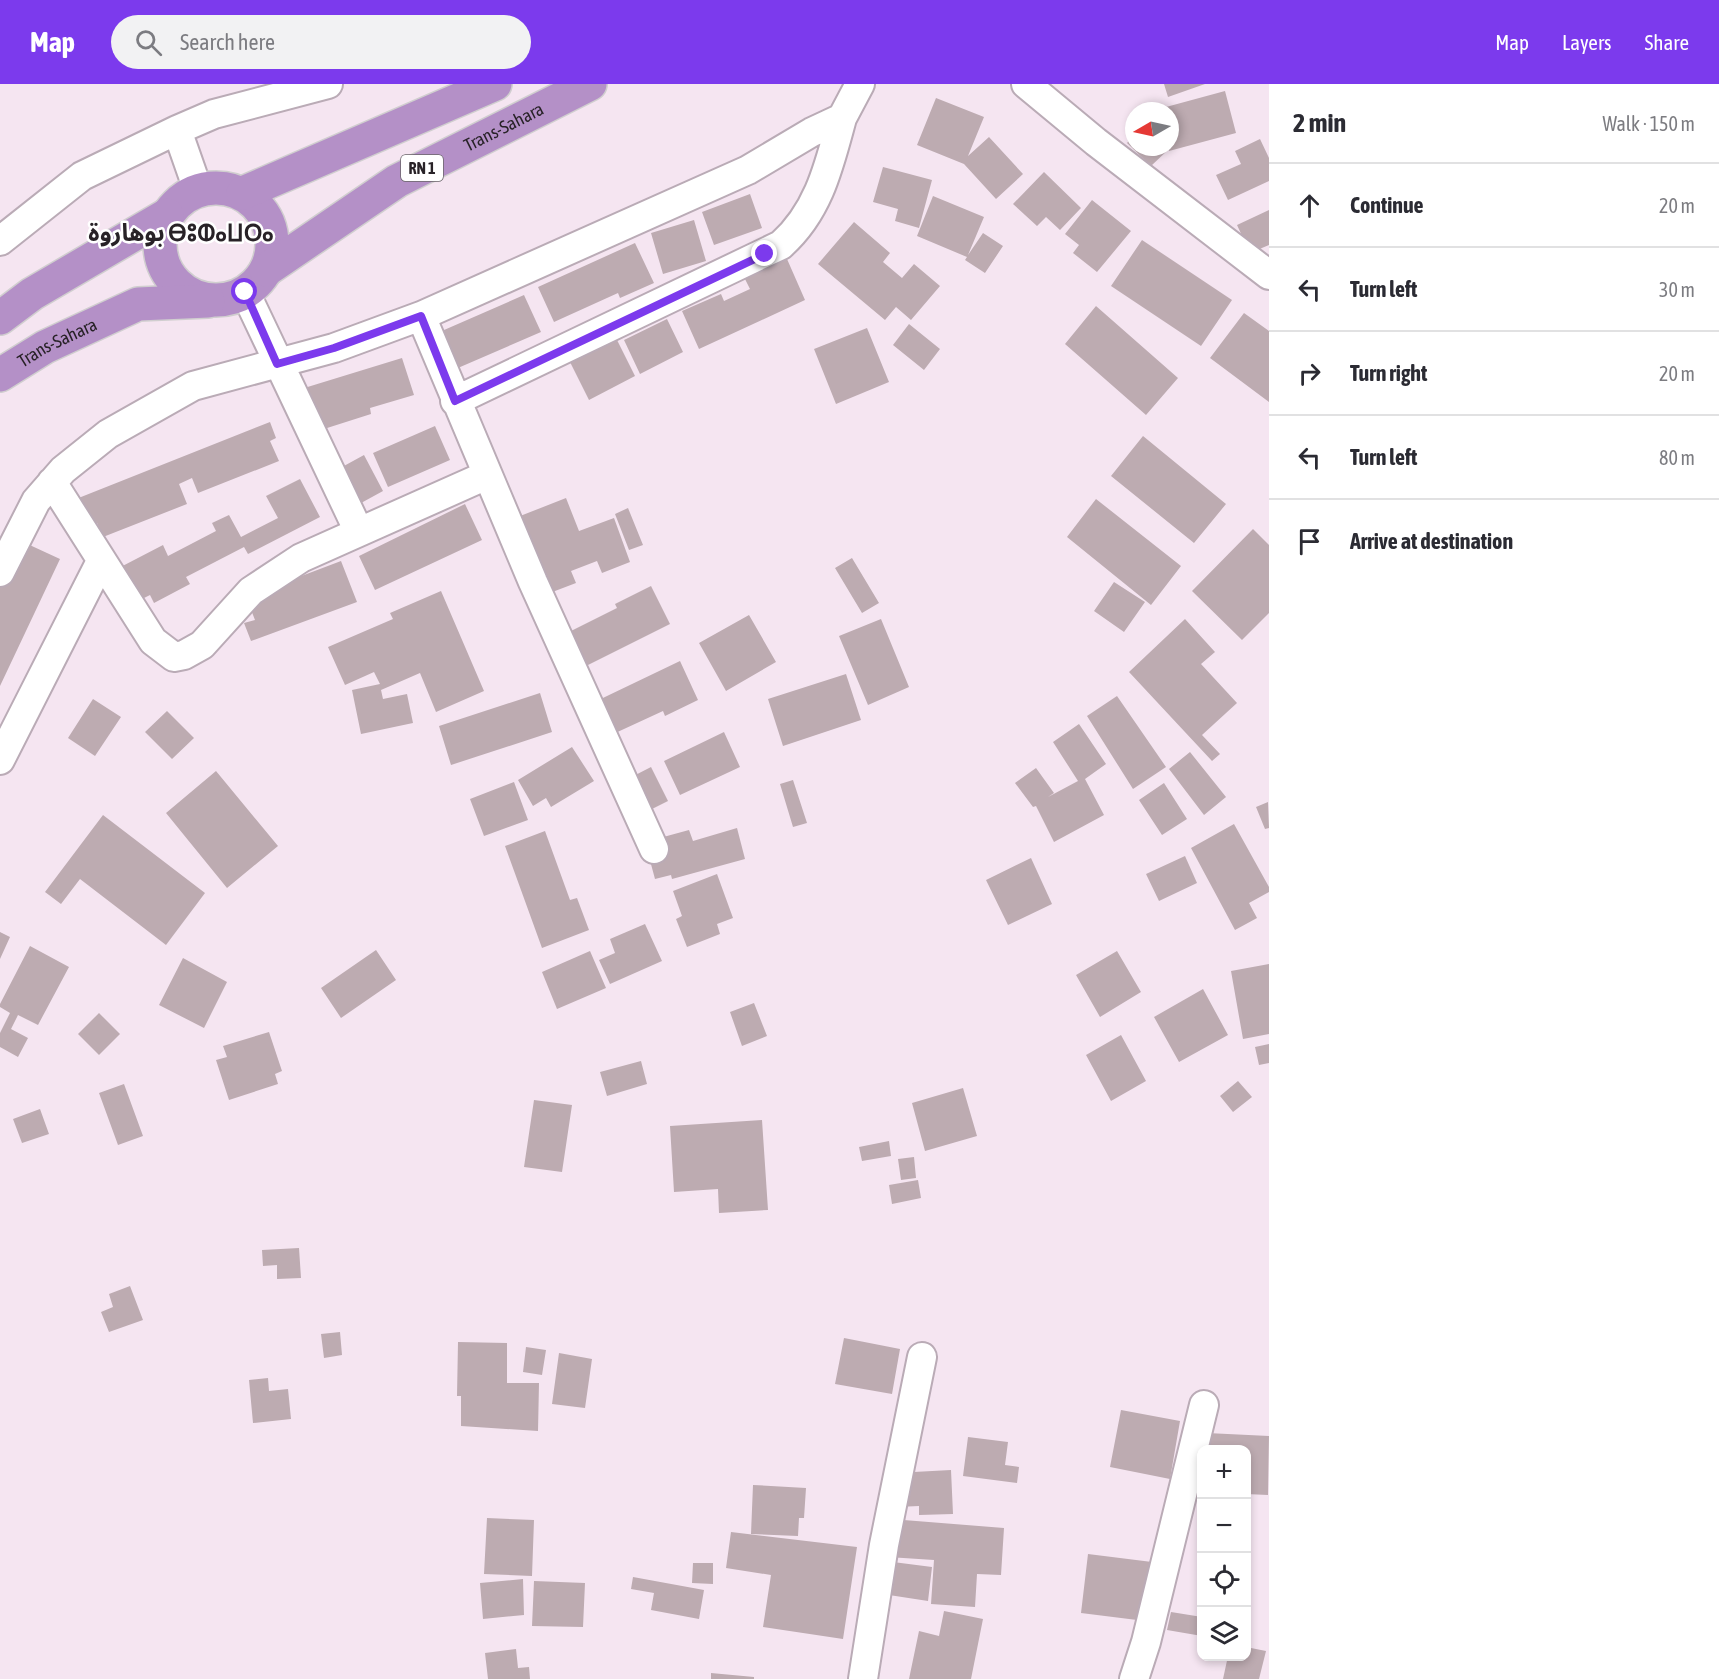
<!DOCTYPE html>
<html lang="en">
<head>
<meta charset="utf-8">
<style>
  body { margin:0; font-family:"Asap Condensed","Noto Sans Arabic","Noto Sans Tifinagh",sans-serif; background:#f2f2f3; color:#2b2b33 }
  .controls { position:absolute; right:18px; bottom:18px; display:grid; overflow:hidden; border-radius:12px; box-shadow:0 3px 9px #0003 }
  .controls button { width:54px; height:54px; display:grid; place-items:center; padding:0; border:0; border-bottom:2px solid #e1e1e2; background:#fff; color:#2b2b33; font:30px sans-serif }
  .compass { position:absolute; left:1125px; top:18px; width:54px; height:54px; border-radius:50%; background:#fff; box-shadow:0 3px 9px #0003; rotate:261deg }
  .stop { position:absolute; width:18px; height:18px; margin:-14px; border:4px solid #7c3aed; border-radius:50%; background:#fff }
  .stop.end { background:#7c3aed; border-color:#fff; box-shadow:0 2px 6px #0008 }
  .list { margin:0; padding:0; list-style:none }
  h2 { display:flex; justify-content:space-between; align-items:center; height:78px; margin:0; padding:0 24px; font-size:26px }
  h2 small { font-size:20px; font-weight:400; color:#7c7c81 }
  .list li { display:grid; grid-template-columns:39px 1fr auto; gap:18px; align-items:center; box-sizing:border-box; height:84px; padding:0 24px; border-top:2px solid #e1e1e2 }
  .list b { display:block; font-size:22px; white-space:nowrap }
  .list em { font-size:20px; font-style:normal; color:#7c7c81 }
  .icon { flex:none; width:33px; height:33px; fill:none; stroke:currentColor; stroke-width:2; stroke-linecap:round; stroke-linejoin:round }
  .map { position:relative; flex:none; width:1269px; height:1595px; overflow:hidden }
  header { display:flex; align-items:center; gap:36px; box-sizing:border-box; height:84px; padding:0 30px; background:#7c3aed; color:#fff }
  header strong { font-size:28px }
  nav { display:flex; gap:33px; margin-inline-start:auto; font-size:21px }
  .search { width:420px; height:54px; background:#f2f2f3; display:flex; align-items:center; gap:15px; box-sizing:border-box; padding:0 21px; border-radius:33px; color:#7c7c81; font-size:22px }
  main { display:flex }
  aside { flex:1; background:#fff }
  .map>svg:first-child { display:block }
</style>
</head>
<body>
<header>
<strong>Map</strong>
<div class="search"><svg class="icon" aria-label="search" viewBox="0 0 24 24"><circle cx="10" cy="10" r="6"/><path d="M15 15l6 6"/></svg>Search here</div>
<nav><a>Map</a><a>Layers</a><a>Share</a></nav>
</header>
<main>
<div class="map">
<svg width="1269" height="1595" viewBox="0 0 1269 1595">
  <rect width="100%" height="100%" fill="#f5e5f1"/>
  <!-- building -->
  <path fill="#bdabb1" d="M1164,0H1205L1168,13Z
    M1225,7L1236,49L1169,67V65L1151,82L1127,59L1134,51V63H1170V27L1155,26Z
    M936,14L984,33L968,72L989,53L1023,90L996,115L964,80L917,61Z
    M1260,55L1269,74V97L1228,116L1216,91L1241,80L1235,67Z
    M883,83L932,96L919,144L895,137L898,125L873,118Z
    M1044,88L1081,124L1060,146L1046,133L1037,142L1013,120Z
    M750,110L762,144L714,161L702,128Z
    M933,112L984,133L968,171L983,149L1003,162L985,189L965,176L967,173L917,152Z
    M1092,116L1131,147L1097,188L1073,169L1079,161L1065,150Z
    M1269,126V161L1250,169L1237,141Z
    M694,136L706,177L663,190L651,149Z
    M854,138L890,169L883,178L902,194L914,180L940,202L911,236L896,223L885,236L818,180Z
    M1142,156L1232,216L1201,262L1111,202Z
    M635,159L654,199L620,214L618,209L554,238L538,203Z
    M787,175L805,216L699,265L682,227L721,210L724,217L750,205L745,195Z
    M524,211L541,248L444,290L428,253Z
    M1096,222L1178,294L1146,331L1065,260Z
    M1244,229L1269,247V318L1210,274Z
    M667,235L683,268L640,290L624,256Z
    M909,240L940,265L924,286L893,261Z
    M867,244L889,298L836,320L814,265Z
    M616,254L635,292L589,316L570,278Z
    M402,274L414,311L370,324L371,330L302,352L288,309Z
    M270,338L276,354L270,357L279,377L198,409L192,394L179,400L187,420L103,453L97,439L87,443L76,415Z
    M435,342L450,376L388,403L373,369Z
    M1143,352L1226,420L1194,459L1111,392Z
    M364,371L383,407L341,430L322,394Z
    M300,395L320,433L248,470L244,463L186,493L190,500L154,519L150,511L128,522L111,488L163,461L168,472L216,447L212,439L229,431L241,453L278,434L266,412Z
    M566,414L579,447L614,434L630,478L602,489L597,477L571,487L576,499L534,515L505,438Z
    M1096,415L1181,482L1151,521L1067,453Z
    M465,420L482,456L375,506L359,472Z
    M628,424L643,461L629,466L615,430Z
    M1253,445L1269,461V529L1242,556L1192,507Z
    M21,457L60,475L0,602V502Z
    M852,474L879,519L862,529L835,484Z
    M341,477L357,518L251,557L244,539L255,536L246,513Z
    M1114,498L1145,518L1124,548L1094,527Z
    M651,502L670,540L568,591L551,557L617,524L615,520Z
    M441,507L484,607L436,628L420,589L381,606L383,615L407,610L413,639L361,650L352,606L380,600L374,588L345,601L328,563L393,535L390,529Z
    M749,531L776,578L726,607L699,559Z
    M881,535L909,603L868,621L839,552Z
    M1185,535L1215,568L1201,580L1237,619L1202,651L1220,670L1212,677L1129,588Z
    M680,577L698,616L665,632L663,627L598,657L582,624Z
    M846,590L861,636L783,662L768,615Z
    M540,609L552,648L451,681L439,642Z
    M1117,612L1166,683L1133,705L1087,632Z
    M93,615L121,633L95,672L68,654Z
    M167,627L194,654L172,675L145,648Z
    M1079,640L1106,680L1085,695L1104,731L1054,758L1036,722L1033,723L1015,699L1036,684L1054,709L1048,713L1078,697L1053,658Z
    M724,648L740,683L680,711L664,677Z
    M572,663L594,697L551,723L546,714L533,722L518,696Z
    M1190,668L1226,713L1204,731L1169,685Z
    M651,683L668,717L632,735L616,701Z
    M216,687L278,762L227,804L166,729Z
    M793,696L807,739L793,743L780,700Z
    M514,698L528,736L484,752L470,715Z
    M1164,699L1187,735L1162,751L1139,716Z
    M1268,718L1269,744L1265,745L1256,723Z
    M103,731L205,809L166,861L80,795L61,820L45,808Z
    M1234,740L1269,803V808L1249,819L1257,834L1235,846L1191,764Z
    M737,744L745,775L672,795L671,791L655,795L645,758L689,746L693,757Z
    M545,747L570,816L577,814L589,846L542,864L505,762Z
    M1185,772L1197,799L1159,817L1146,790Z
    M1031,774L1052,820L1008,841L986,796Z
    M717,790L733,834L717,840L720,850L687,863L676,835L682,832L673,807Z
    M645,840L662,877L610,900L599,876L615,869L610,855Z
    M0,848L10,853L0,875Z
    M30,862L69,883L38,941L18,931L11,945L28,954L18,973L0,963V949L10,929L0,923V920Z
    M376,866L396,896L341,934L321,904Z
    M590,867L606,904L557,925L542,888Z
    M1117,867L1141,908L1100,933L1076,891Z
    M183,874L227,898L204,944L159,921Z
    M1269,880V950L1243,955L1231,887Z
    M1203,905L1228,951L1179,978L1154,933Z
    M754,919L767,952L742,962L730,928Z
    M99,929L120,950L99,971L78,950Z
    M269,948L282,987L275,990L278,1000L229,1016L216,976L227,973L223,962Z
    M1121,951L1146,997L1111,1017L1086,971Z
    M1269,960V979L1259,981L1255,963Z
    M641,977L647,1000L607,1012L600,988Z
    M1238,997L1252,1013L1233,1028L1220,1012Z
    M124,1000L143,1052L118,1061L99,1009Z
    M963,1004L977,1052L925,1067L912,1019Z
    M534,1016L572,1021L562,1088L524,1083Z
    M40,1025L49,1050L22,1059L13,1035Z
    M762,1036L768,1126L719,1129L718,1105L674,1108L670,1042Z
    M889,1057L891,1072L862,1077L859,1063Z
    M914,1073L916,1094L901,1096L898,1075Z
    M918,1096L921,1114L892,1120L889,1101Z
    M299,1164L301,1194L277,1195V1181L263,1182L262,1166Z
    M130,1202L143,1236L109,1248L101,1228L113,1223L109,1210Z
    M340,1248L342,1271L324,1274L321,1250Z
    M844,1254L900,1265L892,1310L835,1300Z
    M458,1258L507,1259V1299H539L538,1347L461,1342V1312H457Z
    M526,1263L546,1266L542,1291L523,1288Z
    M559,1269L592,1275L585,1324L552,1320Z
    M268,1294L269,1307L288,1305L291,1335L253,1339L249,1296Z
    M1121,1326L1180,1337L1170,1395L1110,1383Z
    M1207,1349L1269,1352L1268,1411L1246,1410V1366H1206Z
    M968,1353L1008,1358L1005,1381L1019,1383L1017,1399L963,1392Z
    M951,1386L953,1430L919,1431V1422L897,1423L895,1389Z
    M753,1401L806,1404L804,1434H799L798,1452L751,1450Z
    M487,1434L534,1436L532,1492L484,1490Z
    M891,1435L1004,1444L1001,1491L977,1490L975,1523L931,1520L934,1476L888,1473Z
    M731,1448L857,1463L843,1555L763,1543L771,1491L726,1484Z
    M1088,1470L1152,1478L1145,1537L1081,1529Z
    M893,1478L932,1483L928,1517L889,1511Z
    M693,1479H713V1500L692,1499Z
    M633,1493L704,1506L699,1535L651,1526L654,1509L631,1505Z
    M523,1495L524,1531L483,1535L480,1499Z
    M534,1497L585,1499L583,1543L532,1542Z
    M944,1527L983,1535L971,1595H909L919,1547L939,1552Z
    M1171,1528L1202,1533V1552L1167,1546Z
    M1246,1563L1266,1567L1259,1595H1223L1228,1572H1246Z
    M516,1565L518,1584L529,1583L530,1595H488L485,1569Z
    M711,1589L754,1593V1595H711Z"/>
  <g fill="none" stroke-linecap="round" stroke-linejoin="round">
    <!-- minor casing -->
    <g stroke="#baabb6" stroke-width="32">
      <path id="minor" d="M1026,0L1096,58L1269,191
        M177,46L198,106
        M0,157L82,92L177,46L214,30L328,0
        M245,208L359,448
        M421,232L533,498L654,765
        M455,317L781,161C819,127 829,82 842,34
        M52,398L153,557L174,573L184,571L202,561L251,507L301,474L487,391
        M0,488L36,417L63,386L108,350L193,302L334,264L421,232L748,86L812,48L842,34L860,0
        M0,676L101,477
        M863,1595L884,1461L922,1273
        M1134,1595L1146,1558L1204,1321"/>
    </g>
    <!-- trunk casing -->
    <g stroke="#d0cecf" stroke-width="36">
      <g id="trunk">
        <circle cx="216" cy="160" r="56"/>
        <path d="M243,109L495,0"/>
        <path id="s1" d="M266,186L397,97L590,0"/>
        <path d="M0,234L32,210L167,131"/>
        <path id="s2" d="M0,291L45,263L138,220L208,217"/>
      </g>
    </g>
    <!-- minor -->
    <use href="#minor" stroke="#fff" stroke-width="28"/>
    <!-- trunk -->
    <use href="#trunk" stroke="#b490c7" stroke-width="33"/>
  </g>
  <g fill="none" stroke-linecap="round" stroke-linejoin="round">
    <!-- route -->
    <path stroke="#7c3aed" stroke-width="8" d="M245,208L277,280L334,264L421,232L455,317L765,170"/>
  </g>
  <g text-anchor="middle" stroke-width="5" stroke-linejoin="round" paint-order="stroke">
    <!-- shield labels -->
    <rect fill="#fff" stroke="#686468" stroke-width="1.5" x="401" y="71" width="42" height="26" rx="4.5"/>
    <g font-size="16" font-weight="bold" fill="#282227">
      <text x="422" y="90">RN 1</text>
    </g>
    <!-- street labels -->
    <g font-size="18" fill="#282227" stroke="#fff">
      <text dy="6" stroke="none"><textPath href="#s1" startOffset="278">Trans-Sahara</textPath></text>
      <text dy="6" stroke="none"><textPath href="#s2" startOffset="66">Trans-Sahara</textPath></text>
    </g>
    <!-- district labels -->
    <g font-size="24" font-weight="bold" fill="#282227" stroke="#fff">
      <text x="181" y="157">بوهاروة ⴱⵓⵀⴰⵡⵔⴰ</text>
    </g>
  </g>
</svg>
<div class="controls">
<button>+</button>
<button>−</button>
<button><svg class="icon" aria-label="locate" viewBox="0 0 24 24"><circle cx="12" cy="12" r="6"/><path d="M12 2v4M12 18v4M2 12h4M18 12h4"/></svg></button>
<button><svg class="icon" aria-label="layers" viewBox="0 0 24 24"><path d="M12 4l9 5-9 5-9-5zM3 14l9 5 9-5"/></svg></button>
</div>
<svg class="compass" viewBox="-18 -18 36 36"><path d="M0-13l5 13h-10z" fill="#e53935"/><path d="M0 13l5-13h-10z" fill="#7c7c81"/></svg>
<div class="stop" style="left:245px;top:208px"></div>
<div class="stop end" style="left:765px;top:170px"></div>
</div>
<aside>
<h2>2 min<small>Walk · 150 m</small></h2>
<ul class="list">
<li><svg class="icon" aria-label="ahead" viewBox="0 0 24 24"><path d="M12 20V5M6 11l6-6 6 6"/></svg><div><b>Continue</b></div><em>20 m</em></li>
<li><svg class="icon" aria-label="left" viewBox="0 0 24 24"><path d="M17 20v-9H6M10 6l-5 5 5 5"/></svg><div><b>Turn left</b></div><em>30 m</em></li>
<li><svg class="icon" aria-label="right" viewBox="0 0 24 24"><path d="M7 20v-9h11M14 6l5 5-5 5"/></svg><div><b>Turn right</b></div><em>20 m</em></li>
<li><svg class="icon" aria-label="left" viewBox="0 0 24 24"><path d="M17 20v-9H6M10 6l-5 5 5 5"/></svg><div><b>Turn left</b></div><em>80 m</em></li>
<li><svg class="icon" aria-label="arrive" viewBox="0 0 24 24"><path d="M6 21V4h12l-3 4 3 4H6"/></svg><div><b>Arrive at destination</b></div></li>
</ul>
</aside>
</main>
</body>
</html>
